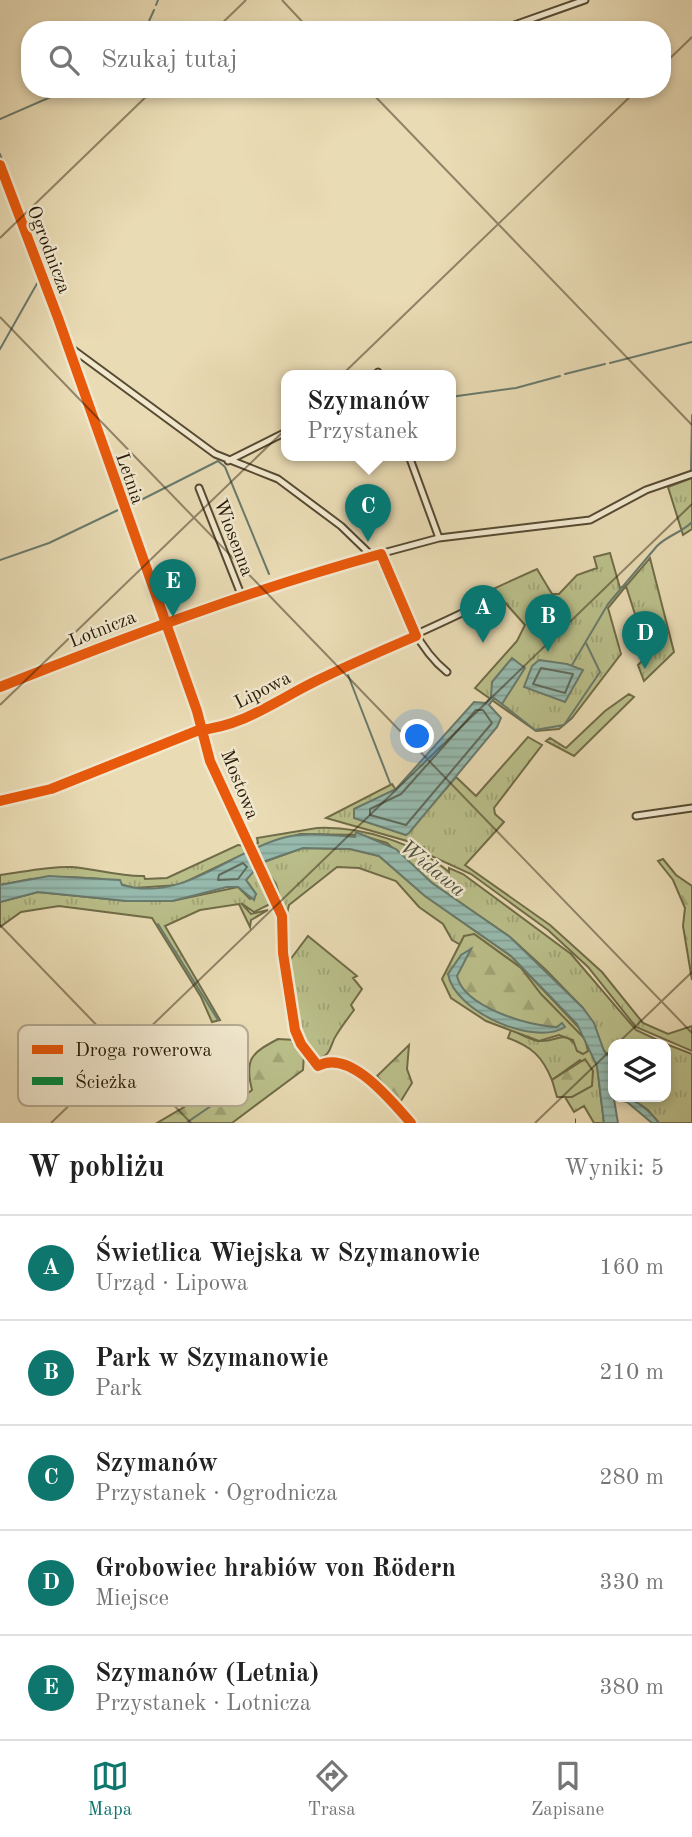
<!DOCTYPE html>
<html lang="pl">
<head>
<meta charset="utf-8">
<style>
  body { margin:0; font-family:"Old Standard TT",serif; background:#f2f2f2; color:#222 }
  .controls { position:absolute; right:21px; bottom:21px; display:grid; overflow:hidden; border-radius:14px; box-shadow:0 4px 10px #0003 }
  .controls button { width:63px; height:63px; display:grid; place-items:center; padding:0; border:0; border-bottom:2px solid #e0e0e0; background:#fff; color:#222; font:35px sans-serif }
  .you { position:absolute; left:418px; top:737px; width:24px; height:24px; margin:-18px; border:5px solid #fff; border-radius:50%; background:#1a73e8; box-shadow:0 0 0 10px #1a73e833 }
  .badge { display:grid; place-items:center; width:46px; height:46px; border-radius:50%; background:#0f766e; color:#fff; font-size:23px; font-weight:700 }
  .pin { position:absolute; translate:-50% -58px; filter:drop-shadow(0 2px 4px #0008) }
  .pin::after { content:''; position:absolute; top:37px; width:24px; height:21px; background:inherit; clip-path:polygon(0 0,100% 0,50% 100%) }
  .popup { position:absolute; left:281px; top:370px; width:175px; height:91px; box-sizing:border-box; display:grid; place-content:center; border-radius:14px; background:#fff; filter:drop-shadow(0 2px 5px #0005); font-size:23px; white-space:nowrap; color:#767676 }
  .popup b { font-size:26px; color:#222 }
  .popup::after { content:''; position:absolute; left:50%; top:100%; margin-left:-14px; border:14px solid transparent; border-top-color:#fff }
  .list { margin:0; padding:0; list-style:none }
  h2 { display:flex; justify-content:space-between; align-items:center; height:91px; margin:0; padding:0 28px; font-size:30px }
  h2 small { font-size:23px; font-weight:400; color:#767676 }
  .list li { display:grid; grid-template-columns:46px 1fr auto; gap:21px; align-items:center; box-sizing:border-box; height:105px; padding:0 28px; border-top:2px solid #e0e0e0 }
  .list b { display:block; font-size:26px; white-space:nowrap }
  .list p { margin:0; font-size:23px; white-space:nowrap; color:#767676 }
  .list em { font-size:23px; font-style:normal; color:#767676 }
  .icon { flex:none; width:38px; height:38px; fill:none; stroke:currentColor; stroke-width:2; stroke-linecap:round; stroke-linejoin:round }
  .map { position:relative; flex:none; width:692px; height:1123px; overflow:hidden }
  .search { position:absolute; background:#fff; box-shadow:0 4px 10px #0003; left:21px; right:21px; top:21px; height:77px; display:flex; align-items:center; gap:18px; box-sizing:border-box; padding:0 24px; border-radius:28px; color:#767676; font-size:26px }
  .sheet { height:616px; background:#fff }
  nav { display:flex; justify-content:space-around; align-items:center; box-sizing:border-box; height:98px; border-top:2px solid #e0e0e0; background:#fff; font-size:19px; color:#767676 }
  nav a { display:grid; justify-items:center; gap:4px }
  nav .on { color:#0f766e }
  .map>svg:first-child { display:block }
</style>
</head>
<body>
<div class="map">
<svg width="692" height="1123" viewBox="0 0 692 1123">
  <defs>
    <pattern id="grass-tufts" width="24" height="20" patternUnits="userSpaceOnUse" patternTransform="scale(1.75)"><rect width="24" height="20" fill="#babf8a"/><path d="M3 7l-1-3M5 7V3M7 7l1-3M15 17l-1-3M17 17v-4M19 17l1-3" fill="none" stroke="#a0a476"/></pattern>
    <pattern id="forest-firs" width="22" height="20" patternUnits="userSpaceOnUse" patternTransform="scale(1.75)"><rect width="22" height="20" fill="#babf8a"/><path d="M5 1l3.5 6h-7zM16 11l3.5 6h-7z" fill="#a0a476"/></pattern>
    <pattern id="water-rules" width="6" height="5" patternUnits="userSpaceOnUse" patternTransform="scale(1.75)"><rect width="6" height="5" fill="#97bbaf"/><path d="M0 2.5h6" fill="none" stroke="#82a095"/></pattern>
  </defs>
  <rect width="100%" height="100%" fill="#e9dbb4"/>
  <filter id="stains"><feTurbulence type="fractalNoise" baseFrequency=".00286" numOctaves="4"/><feColorMatrix values="0 0 0 0 .2 0 0 0 0 .09 0 0 0 0 .02 0 0 0 .5 -.17"/></filter>
  <radialGradient id="worn" r=".72"><stop offset=".6" stop-color="#630" stop-opacity="0"/><stop offset="1" stop-color="#630" stop-opacity=".3"/></radialGradient>
  <!-- grass -->
  <path fill="url(#grass-tufts)" stroke="#706c48" stroke-width="2" d="M692,478V529L683,535L668,487Z
    M610,553L620,588L627,585L650,558L674,652L644,681L638,665L648,655L626,586L608,608L621,654L572,718L559,729L536,731L475,688L517,641L525,625L493,589L537,569L552,594H559L577,575L597,568L594,557Z
    M629,694L634,697L574,756L546,741L550,738L566,748L605,711Z
    M528,737L542,745L494,808L495,814L504,822L465,865L550,925L602,972L643,1023L668,1034L692,1026V1051L636,1027L588,967L548,930L471,874L427,854L424,847L420,849L407,841L326,818L392,784L396,790L355,809V818L406,835L456,777L476,796Z
    M317,828C362,826 415,843 449,872V868L463,874L571,954L636,1030L666,1044H613V1075V1061L604,1051L583,1008L546,970L510,937L432,883L387,843L360,835L300,834L254,849L252,845L258,843L257,838Z
    M238,845L245,846L248,852L179,885L134,888L103,879L70,877L31,879L0,885V875C23,872 49,866 72,867C96,869 121,877 144,876L145,879L167,878Z
    M303,848L350,849L379,856L425,896L511,956L583,1032L597,1066L604,1123H594L584,1106L574,1112L565,1097H572L587,1068L580,1060L552,1080C542,1056 532,1047 508,1038L511,1030C519,1033 530,1040 539,1041C563,1042 562,1025 583,1054L521,968L474,934L461,945L452,940L443,924L419,907L396,881L359,868L337,867L289,905L286,918L276,884L261,863Z
    M256,867L271,899L270,904L254,912L241,903L251,914L268,910L251,920L250,927L239,904L200,910L165,926L220,1020L212,1022L201,997L152,918L59,906L21,912L0,927V902L38,892L127,901H172L238,887L250,899L256,894L246,880Z
    M308,936L357,976L353,978L362,989L351,1005L354,1010C348,1018 342,1026 337,1034C329,1045 333,1055 317,1059L297,1027L287,964Z
    M666,1044L692,1054V1123H659L648,1110L629,1097H666Z"/>
  <!-- forest -->
  <path fill="url(#forest-firs)" stroke="#706c48" stroke-width="2" d="M663,859L676,875L692,886V980L683,926L685,908L673,880L658,861Z
    M474,934L521,968L541,994L585,1039L588,1051L583,1054L577,1051L573,1040L559,1035L539,1041L486,1021L451,998L442,979L464,936Z
    M278,1039L295,1040L304,1054L303,1070L232,1123H157L208,1093L227,1089L244,1096L252,1090C244,1058 252,1053 278,1039Z
    M409,1045L407,1069L412,1083L399,1104L377,1076Z
    M585,1059L593,1071L592,1086L572,1097H557L552,1080Z"/>
  <!-- water -->
  <path fill="url(#water-rules)" stroke="#697a6c" stroke-width="2" d="M512,658L525,668L502,704L494,698L489,705L501,718L497,727L409,833L406,835L354,818V809L396,789L474,702L486,703L491,697L492,682Z
    M539,660L567,664L583,670L565,702L524,687L532,666Z
    M356,832L396,849L432,883L510,937L583,1008L594,1023L604,1051L613,1061V1097C635,1097 646,1107 659,1123H652L627,1102L614,1099L618,1123H604L597,1066L577,1024L511,956L425,896L379,856L350,849L303,848L262,862L246,880L256,894L254,900L238,887H227L172,901H127L38,892L0,902V885L49,876L120,880L122,885C182,902 226,855 279,839C304,831 329,835 355,837Z
    M471,949L457,976C464,1007 528,1026 557,1027L562,1023L565,1027C534,1047 454,1011 448,974L461,955Z"/>
  <g fill="none" stroke-linecap="round" stroke-linejoin="round">
    <!-- shore -->
    <path stroke="#5e6a5b" stroke-width="2" d="M541,668L573,674L565,693L533,684Z
      M476,710H483L492,723L406,825L370,815V809L401,794Z
      M243,863L247,867L238,879L218,880L219,875Z"/>
    <!-- stream -->
    <path stroke="#697a6c" stroke-width="2" d="M156,5L158,0
      M145,30L154,10
      M0,119L69,89
      M0,154L20,211
      M0,349L39,280
      M610,363L692,342
      M565,374L605,364
      M450,397L516,388L560,376
      M691,470L692,415
      M127,507L218,461L225,467L269,574
      M0,560L49,543L118,510
      M572,665L608,604L657,546C668,535 681,533 692,522
      M348,675L390,783
      M502,704L535,730L564,725L600,672L586,643
      M158,924L218,1020
      M186,1123L230,1093"/>
    <!-- minor casing -->
    <g stroke="#564a32" stroke-width="9">
      <path id="minor" d="M500,30L585,0
        M0,165L58,318L197,711L210,761L245,840
        M67,345L215,454L278,479L341,526L373,557
        M378,372L379,376
        M409,456L439,538
        M228,461L286,432
        M199,488L242,597
        M381,554C398,595 412,644 447,672
        M0,687L129,635L305,574L439,538L590,520L646,490L692,474
        M0,801L51,789L199,730C242,726 273,703 311,683C362,657 415,636 466,611
        M636,816L692,808"/>
    </g>
    <!-- minor -->
    <use href="#minor" stroke="#f1e8ce" stroke-width="5"/>
    <!-- quiet -->
    <path stroke="#00873e" stroke-width="9" stroke-dasharray="18 9" stroke-linecap="butt" d="M575,1123H576"/>
    <!-- cycleway casing -->
    <g stroke="#f1e8ce" stroke-width="15">
      <path id="cycleway" d="M0,165L58,318L197,711L210,761L282,916L283,953L295,1030L301,1044L318,1066C350,1048 392,1102 411,1123
        M0,687C126,637 250,590 381,554L416,636C381,651 346,666 312,683C274,702 243,726 199,730L51,789L0,801"/>
    </g>
    <!-- cycleway -->
    <use href="#cycleway" stroke="#e8590c" stroke-width="10"/>
  </g>
  <!-- ticks -->
  <path fill="none" stroke="#251907" stroke-width="2" stroke-opacity="0.45" d="M282,0L310,30M215,30L246,0M662,66L692,37M368,89L692,425M0,238L154,89M0,317L692,1033M0,705L638,89M0,925L191,1123M617,1044L692,972M51,1123L692,504M535,1123L613,1048"/>
  <g text-anchor="middle" stroke-width="5" stroke-linejoin="round" paint-order="stroke">
    <!-- street labels -->
    <g font-size="19" fill="#251907" stroke="#f1e8ce">
      <text transform="translate(50 249) rotate(69)" y="7">Ogrodnicza</text>
      <text transform="translate(131 478) rotate(71)" y="7">Letnia</text>
      <text transform="translate(235 537) rotate(69)" y="7">Wiosenna</text>
      <text transform="translate(102 628) rotate(-22)" y="7">Lotnicza</text>
      <text transform="translate(262 689) rotate(-27)" y="7">Lipowa</text>
      <text transform="translate(241 784) rotate(68)" y="7">Mostowa</text>
    </g>
    <!-- water labels -->
    <g font-size="21" font-style="italic" fill="#4d5242" stroke="#f1e8ce">
      <text transform="translate(433 868) rotate(39)" y="7">Widawa</text>
    </g>
  </g>
  <!-- legend -->
  <rect x="18" y="1025" width="230" height="81" rx="10" fill="#f1e8ce" stroke="#b4aa92" stroke-width="2"/>
  <rect x="32" y="1045" width="31" height="9" fill="#e8590c"/>
  <rect x="32" y="1077" width="31" height="8" fill="#00873e"/>
  <g font-size="19" fill="#251907">
    <text x="75" y="1056">Droga rowerowa</text>
    <text x="75" y="1088">Ścieżka</text>
  </g>
  <rect width="100%" height="100%" filter="url(#stains)"/>
  <rect width="100%" height="100%" fill="url(#worn)"/>
</svg>
<div class="controls">
<button><svg class="icon" aria-label="layers" viewBox="0 0 24 24"><path d="M12 4l9 5-9 5-9-5zM3 14l9 5 9-5"/></svg></button>
</div>
<div class="you"></div>
<div class="pin badge" style="left:483px;top:643px">A</div>
<div class="pin badge" style="left:548px;top:652px">B</div>
<div class="pin badge" style="left:368px;top:542px">C</div>
<div class="popup"><b>Szymanów</b>Przystanek</div>
<div class="pin badge" style="left:645px;top:669px">D</div>
<div class="pin badge" style="left:173px;top:617px">E</div>
<div class="search"><svg class="icon" aria-label="search" viewBox="0 0 24 24"><circle cx="10" cy="10" r="6"/><path d="M15 15l6 6"/></svg>Szukaj tutaj</div>
</div>
<section class="sheet">
<h2>W pobliżu<small>Wyniki: 5</small></h2>
<ul class="list">
<li><span class="badge">A</span><div><b>Świetlica Wiejska w Szymanowie</b><p>Urząd · Lipowa</p></div><em>160 m</em></li>
<li><span class="badge">B</span><div><b>Park w Szymanowie</b><p>Park</p></div><em>210 m</em></li>
<li><span class="badge">C</span><div><b>Szymanów</b><p>Przystanek · Ogrodnicza</p></div><em>280 m</em></li>
<li><span class="badge">D</span><div><b>Grobowiec hrabiów von Rödern</b><p>Miejsce</p></div><em>330 m</em></li>
<li><span class="badge">E</span><div><b>Szymanów (Letnia)</b><p>Przystanek · Lotnicza</p></div><em>380 m</em></li>
</ul>
</section>
<nav>
<a class="on"><svg class="icon" aria-label="map" viewBox="0 0 24 24"><path d="M3 6l6-2 6 2 6-2v14l-6 2-6-2-6 2zM9 4v14M15 6v14"/></svg>Mapa</a>
<a><svg class="icon" aria-label="directions" viewBox="0 0 24 24"><path d="M12 3l9 9-9 9-9-9zM9 14v-3h6M13 9l2 2-2 2"/></svg>Trasa</a>
<a><svg class="icon" aria-label="saved" viewBox="0 0 24 24"><path d="M7 4h10v16l-5-4-5 4z"/></svg>Zapisane</a>
</nav>
</body>
</html>
